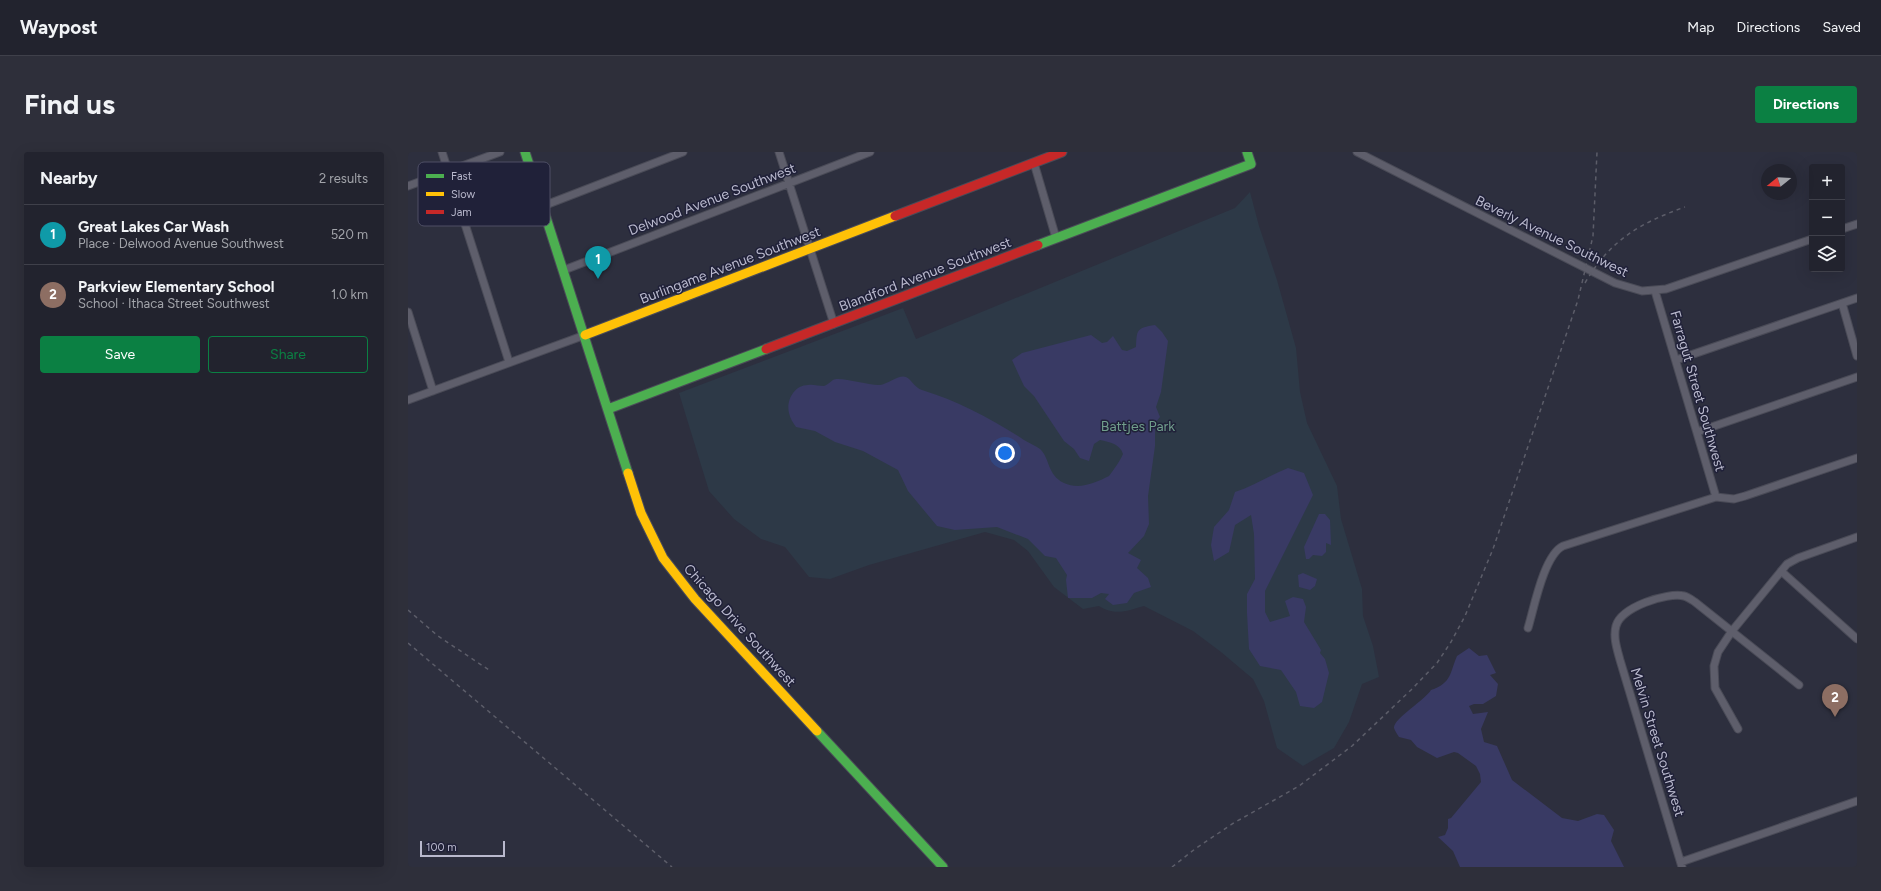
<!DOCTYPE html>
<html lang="en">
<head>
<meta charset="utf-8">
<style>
  body { margin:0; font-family:Figtree,sans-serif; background:#2e2f3a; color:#f1f3f6 }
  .controls { position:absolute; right:12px; top:12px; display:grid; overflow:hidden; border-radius:4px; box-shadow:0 4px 16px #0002 }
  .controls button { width:36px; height:36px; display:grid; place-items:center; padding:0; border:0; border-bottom:1px solid #3f404a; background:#22232e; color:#f1f3f6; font:20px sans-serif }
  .compass { position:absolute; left:1353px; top:12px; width:36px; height:36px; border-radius:50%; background:#22232e; box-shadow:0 4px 16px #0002; rotate:252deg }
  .scale { position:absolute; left:12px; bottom:10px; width:85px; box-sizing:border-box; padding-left:4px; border:2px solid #b9b9cd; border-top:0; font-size:11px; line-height:14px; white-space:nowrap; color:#b9b9cd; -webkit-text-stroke:3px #202139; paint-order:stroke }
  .you { position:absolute; left:597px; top:301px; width:14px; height:14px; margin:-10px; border:3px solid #fff; border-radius:50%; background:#1a73e8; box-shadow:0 0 0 6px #1a73e833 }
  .badge { display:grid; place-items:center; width:26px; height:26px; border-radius:50%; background:#0b8043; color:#fff; font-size:13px; font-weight:700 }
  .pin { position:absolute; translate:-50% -33px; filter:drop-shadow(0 1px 2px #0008) }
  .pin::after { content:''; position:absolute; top:21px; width:14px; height:12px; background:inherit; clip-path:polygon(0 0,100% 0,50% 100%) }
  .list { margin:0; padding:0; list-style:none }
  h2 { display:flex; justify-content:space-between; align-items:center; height:52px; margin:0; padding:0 16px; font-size:17px }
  h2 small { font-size:13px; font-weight:400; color:#a2a4aa }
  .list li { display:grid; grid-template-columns:26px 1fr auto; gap:12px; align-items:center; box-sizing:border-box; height:60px; padding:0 16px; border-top:1px solid #3f404a }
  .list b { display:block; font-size:15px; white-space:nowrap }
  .list p { margin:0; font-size:13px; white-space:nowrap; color:#a2a4aa }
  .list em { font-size:13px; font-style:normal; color:#a2a4aa }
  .actions { display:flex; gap:8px; padding:12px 16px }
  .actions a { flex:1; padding:9px 0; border:1px solid #0b8043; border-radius:4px; text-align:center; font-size:14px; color:#0b8043 }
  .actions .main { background:#0b8043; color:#fff }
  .icon { flex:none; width:22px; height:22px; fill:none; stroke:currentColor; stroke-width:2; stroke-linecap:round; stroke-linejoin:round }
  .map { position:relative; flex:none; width:1449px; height:715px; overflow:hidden; border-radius:4px }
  header { display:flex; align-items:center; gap:24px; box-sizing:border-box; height:56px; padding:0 20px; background:#22232e; border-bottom:1px solid #3f404a }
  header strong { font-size:19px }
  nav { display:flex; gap:22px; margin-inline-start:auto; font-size:14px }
  .intro { display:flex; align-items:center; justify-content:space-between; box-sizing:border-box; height:96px; padding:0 24px }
  h1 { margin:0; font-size:28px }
  .button { padding:10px 18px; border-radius:4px; background:#0b8043; color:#fff; font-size:14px; font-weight:700 }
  main { display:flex; gap:24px; padding:0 24px }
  aside { flex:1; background:#22232e; border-radius:4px; box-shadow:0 4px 16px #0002 }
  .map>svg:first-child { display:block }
</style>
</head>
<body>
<header>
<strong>Waypost</strong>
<nav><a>Map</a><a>Directions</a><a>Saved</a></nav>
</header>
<div class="intro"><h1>Find us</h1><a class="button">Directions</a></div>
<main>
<aside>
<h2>Nearby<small>2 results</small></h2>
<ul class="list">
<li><span class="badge" style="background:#0f9aa8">1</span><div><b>Great Lakes Car Wash</b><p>Place · Delwood Avenue Southwest</p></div><em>520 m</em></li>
<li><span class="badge" style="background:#8d6e63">2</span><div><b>Parkview Elementary School</b><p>School · Ithaca Street Southwest</p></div><em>1.0 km</em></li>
</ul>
<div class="actions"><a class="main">Save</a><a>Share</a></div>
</aside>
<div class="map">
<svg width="1449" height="715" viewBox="0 0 1449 715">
  <rect width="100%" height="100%" fill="#2d2f3e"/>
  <!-- green -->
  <path fill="#2d3947" d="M842,40L851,74L869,128L888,196L892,240L899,271L929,334L933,367L954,437L955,464L965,494L971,525L954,532L941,570L926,596L895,614L869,596L856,549L845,527L813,500L785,479L736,454C719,459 707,464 691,454L675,457L646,435L620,399L606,388L577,380L461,413L422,427L401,425L377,395L353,387L326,367L301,339L271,241L495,156L508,187L827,56Z"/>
  <!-- water -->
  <path fill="#393a64" d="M747,173L754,180L760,189L753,240L748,255L752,265L747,271V294L740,344L741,372L736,384L720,401L733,408L729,416L740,426L743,435L726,441L719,451L705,453L697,447L701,442L693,441L684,446H660L658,428L659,423L648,406L637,404L620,387L589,375L547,378L529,374L500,339L490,318L455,299L427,290L407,279L388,275C385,271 382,266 381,261C378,249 386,233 400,233C405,232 410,234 416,234C419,233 422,230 425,228C432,224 461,234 472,233C480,232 491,222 498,225C504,228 507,236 514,238C550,249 584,267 616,288C621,291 628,294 632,297C642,306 639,323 656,331C671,338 687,331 701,324C706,317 711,311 715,302C712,292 702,290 692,288L686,292L681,309L672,306L666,297L656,289L626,244L616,234L604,208L614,201L683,183L694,191L699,190L705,184L714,198L719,199L728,195C729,178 728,176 747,173Z
    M880,316L896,321L905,343L857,439V460L862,470L882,464L877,449L885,445L895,447L898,455L896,470L913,498L912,501L917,507L921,521L914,550L906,556L892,554L888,540L873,518L852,514L841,497L839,461V442L847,427L846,382L843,363L827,373L821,400L806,409L803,393L806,375L821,358L827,340C846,334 862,323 880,316Z
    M911,362H917L922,368L923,393L918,391V400L914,404L905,403L901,407H898L896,395Z
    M895,421L909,427L907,434L902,438L891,435L890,423Z
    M1061,496L1071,504L1079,503L1088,521L1082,523L1090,532L1088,544L1075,552H1066L1061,554L1065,562L1080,560L1073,577L1076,590L1089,594L1104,628L1154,666L1170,669L1189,662L1196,663L1206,678L1203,689L1216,715H1052L1045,699L1030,685L1037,683L1040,676V667L1043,666L1073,630L1072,622L1068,614L1050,601L1046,600L1029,606L1009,595L1003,588L991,585C989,582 987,579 986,576C985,567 1017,548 1023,538C1044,531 1042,520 1049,504Z"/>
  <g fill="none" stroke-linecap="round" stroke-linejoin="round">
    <!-- street casing -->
    <g stroke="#4a4b57" stroke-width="9">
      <path id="street" d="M34,0L101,210
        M371,0L426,172
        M949,0L1207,131L1234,139L1258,137L1404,87
        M626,11L648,86
        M0,34L92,0
        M135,54L275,0
        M1434,77L1449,72
        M156,118L462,0
        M1247,139L1308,345
        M1434,151L1449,204
        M0,160L25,239
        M1268,208L1449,146
        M0,248L177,183
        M1289,280L1449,225
        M1373,419L1449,487
        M1120,476C1126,456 1136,403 1155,394L1308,345L1326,347L1337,344L1449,306
        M1330,577L1307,536L1306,514L1310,500L1324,479L1379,412L1390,406L1449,385
        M1273,710L1449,649
        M1274,715L1212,508C1209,497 1205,485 1208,474C1213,455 1259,440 1276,444C1280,445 1284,448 1287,450L1391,533"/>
    </g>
    <!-- fast casing -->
    <g stroke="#4a4b57" stroke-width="11">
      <path id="fast" d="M117,0L220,321
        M630,93L843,12L839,0
        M200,257L358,197
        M409,579L535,715"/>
    </g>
    <!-- slow casing -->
    <g stroke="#4a4b57" stroke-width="11">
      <path id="slow" d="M177,183L487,64
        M220,321L233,361L255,406L287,447L409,579"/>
    </g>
    <!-- jam casing -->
    <g stroke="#4a4b57" stroke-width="11">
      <path id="jam" d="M487,64L654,0
        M358,197L630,93"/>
    </g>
    <!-- street -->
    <use href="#street" stroke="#5e5e6b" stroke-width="7"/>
    <!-- fast -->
    <use href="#fast" stroke="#4caf50" stroke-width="9"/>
    <!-- slow -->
    <use href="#slow" stroke="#ffc107" stroke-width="9"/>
    <!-- jam -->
    <use href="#jam" stroke="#c62828" stroke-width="9"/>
    <!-- rail -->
    <path stroke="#5c5d69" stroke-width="1.5" stroke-dasharray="4 4" stroke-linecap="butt" d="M1177,131C1202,88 1232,71 1277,55
      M0,458L30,484L81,518
      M0,491L264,715
      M764,715L787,697L824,672L891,634L944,594L1003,538L1029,511L1043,490L1057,464L1085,397L1170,148L1185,84L1189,0"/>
  </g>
  <g text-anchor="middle" stroke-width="3" stroke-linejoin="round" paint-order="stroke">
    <!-- street labels -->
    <g font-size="14" fill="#b9b9cd" stroke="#202139">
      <text transform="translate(304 47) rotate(-21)" y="5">Delwood Avenue Southwest</text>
      <text transform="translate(1144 84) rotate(26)" y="5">Beverly Avenue Southwest</text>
      <text transform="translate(322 113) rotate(-21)" y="5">Burlingame Avenue Southwest</text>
      <text transform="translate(517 122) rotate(-21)" y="5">Blandford Avenue Southwest</text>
      <text transform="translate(1290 239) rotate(74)" y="5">Farragut Street Southwest</text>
      <text transform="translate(332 473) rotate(48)" y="5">Chicago Drive Southwest</text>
      <text transform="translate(1250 590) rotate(73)" y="5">Melvin Street Southwest</text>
    </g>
    <!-- park labels -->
    <g font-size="14" fill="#719e8c" stroke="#202139">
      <text x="730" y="279">Battjes Park</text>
    </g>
  </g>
  <!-- legend -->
  <rect x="10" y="10" width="132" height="64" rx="6" fill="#202139" stroke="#4e4f65" stroke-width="1"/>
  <rect x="18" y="22" width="18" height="4" fill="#4caf50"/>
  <rect x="18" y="40" width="18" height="4" fill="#ffc107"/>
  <rect x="18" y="58" width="18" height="4" fill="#c62828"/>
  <g font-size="11" fill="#b9b9cd">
    <text x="43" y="28">Fast</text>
    <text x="43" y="46">Slow</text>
    <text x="43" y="64">Jam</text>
  </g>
</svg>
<div class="controls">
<button>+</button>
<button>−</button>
<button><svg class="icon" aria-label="layers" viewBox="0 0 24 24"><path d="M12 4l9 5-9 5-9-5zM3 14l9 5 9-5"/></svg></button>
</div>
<svg class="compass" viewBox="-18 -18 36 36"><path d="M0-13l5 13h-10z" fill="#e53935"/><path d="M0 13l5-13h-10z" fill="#a2a4aa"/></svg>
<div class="scale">100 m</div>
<div class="you"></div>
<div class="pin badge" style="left:190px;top:127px;background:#0f9aa8">1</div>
<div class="pin badge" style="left:1427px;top:565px;background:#8d6e63">2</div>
</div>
</main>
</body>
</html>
